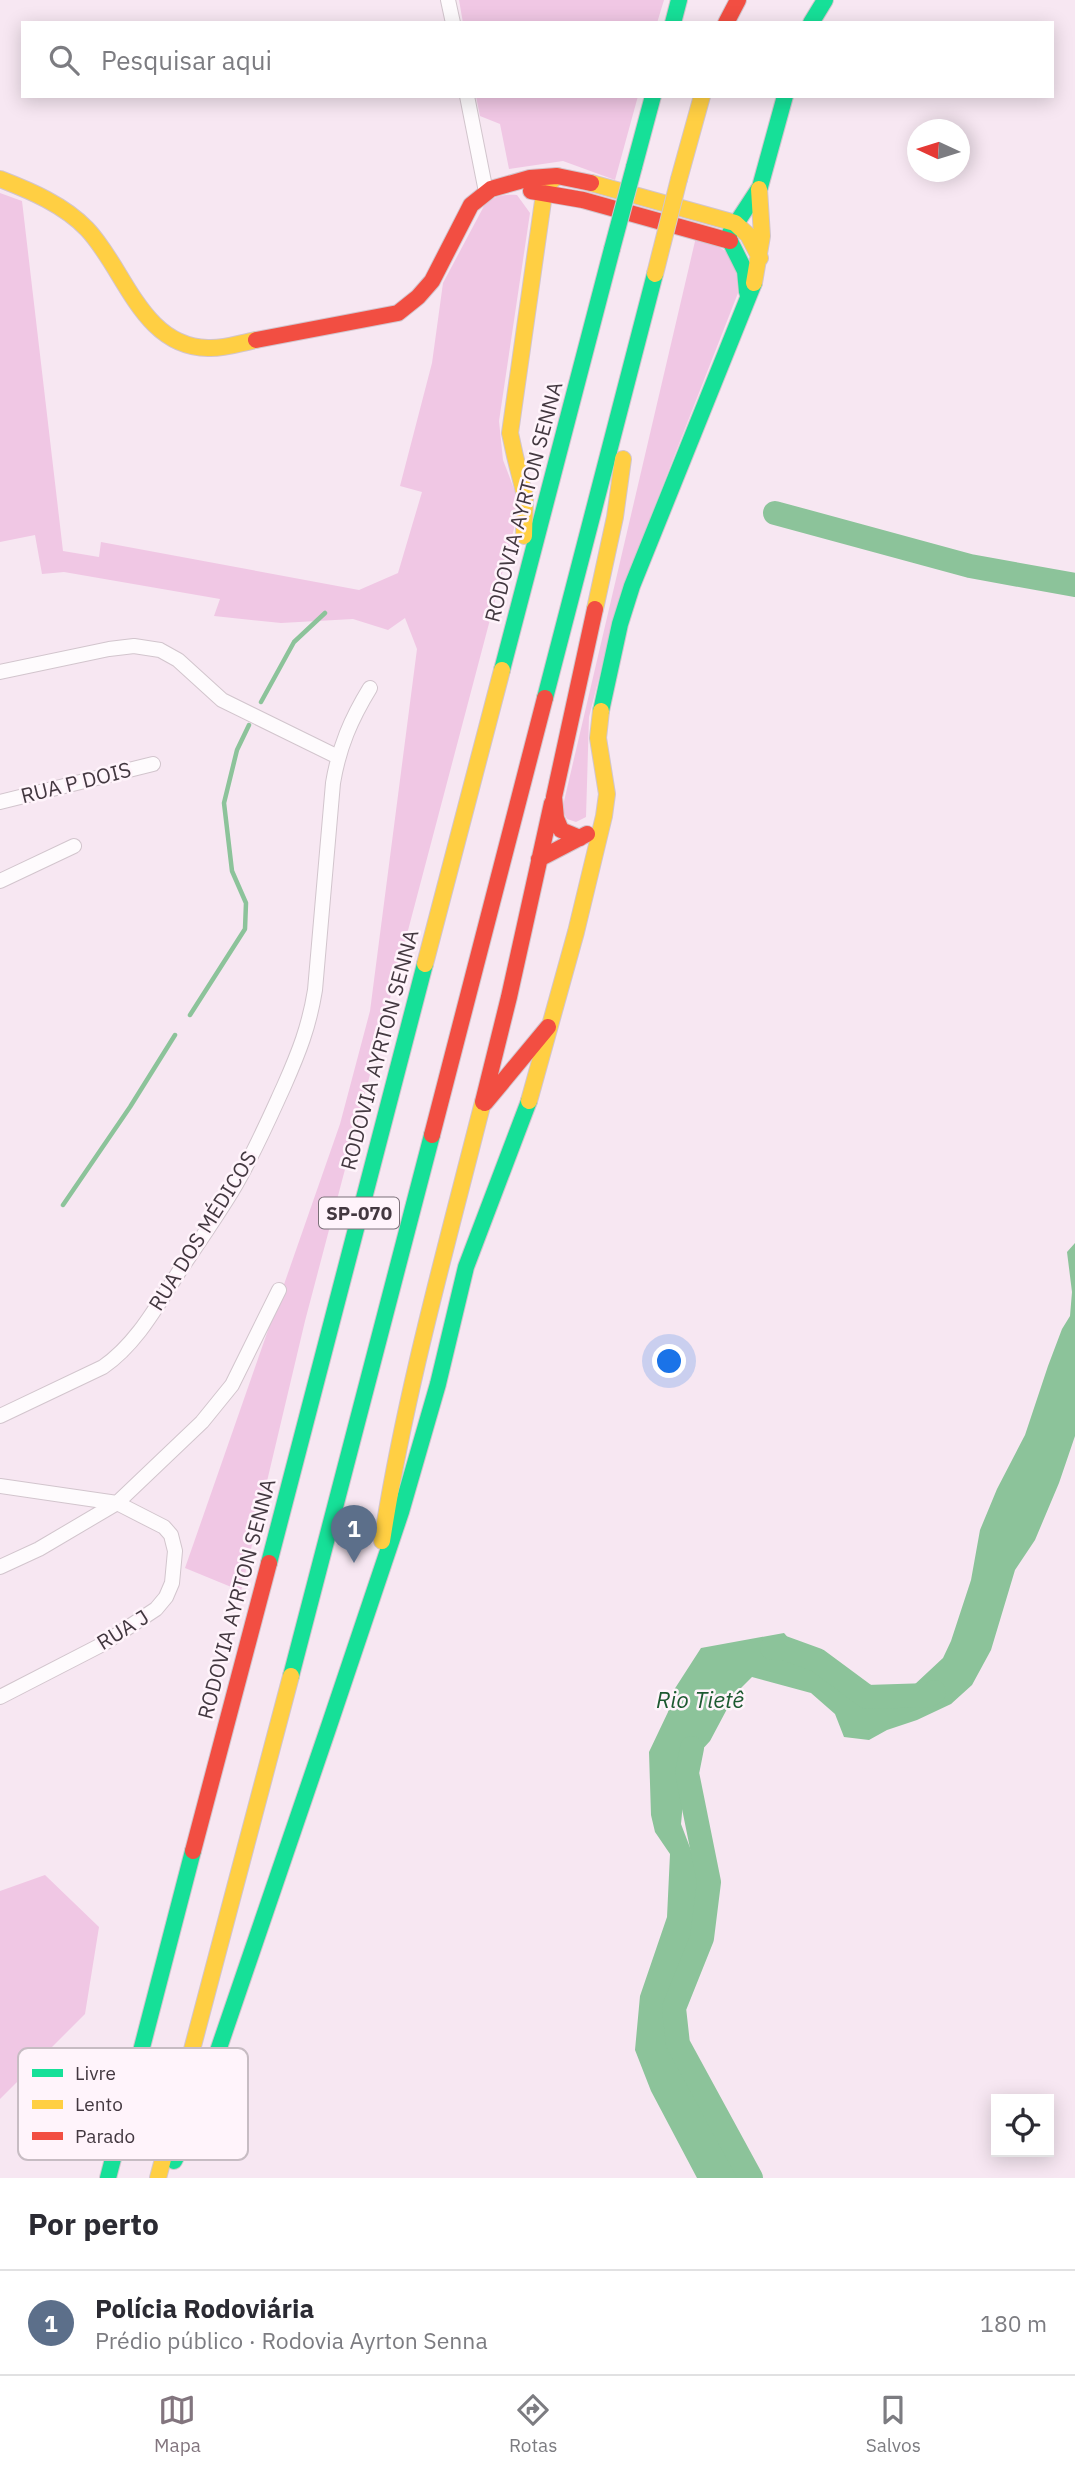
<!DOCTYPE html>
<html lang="pt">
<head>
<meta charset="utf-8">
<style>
  body { margin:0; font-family:"IBM Plex Sans",sans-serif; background:#f2f2f3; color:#2b2b33 }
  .controls { position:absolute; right:21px; bottom:21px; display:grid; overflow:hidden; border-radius:0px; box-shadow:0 4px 18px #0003 }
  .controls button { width:63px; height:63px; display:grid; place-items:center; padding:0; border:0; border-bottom:2px solid #e1e1e2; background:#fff; color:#2b2b33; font:35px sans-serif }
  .compass { position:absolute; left:907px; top:119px; width:63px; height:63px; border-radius:50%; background:#fff; box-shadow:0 4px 18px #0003; rotate:274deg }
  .you { position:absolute; left:670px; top:1362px; width:24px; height:24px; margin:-18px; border:5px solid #fff; border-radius:50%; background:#1a73e8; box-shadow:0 0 0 10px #1a73e833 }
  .badge { display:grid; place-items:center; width:46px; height:46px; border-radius:50%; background:#82757e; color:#fff; font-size:23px; font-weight:700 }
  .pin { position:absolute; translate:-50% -58px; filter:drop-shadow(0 2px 4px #0008) }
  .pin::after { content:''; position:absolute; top:37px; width:24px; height:21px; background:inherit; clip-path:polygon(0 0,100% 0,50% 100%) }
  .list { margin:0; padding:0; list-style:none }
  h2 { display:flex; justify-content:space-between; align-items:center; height:91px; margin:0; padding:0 28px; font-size:30px }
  h2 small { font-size:23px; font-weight:400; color:#7c7c81 }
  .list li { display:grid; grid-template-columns:46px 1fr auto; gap:21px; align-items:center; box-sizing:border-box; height:105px; padding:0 28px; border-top:2px solid #e1e1e2 }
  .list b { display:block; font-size:26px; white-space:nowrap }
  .list p { margin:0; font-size:23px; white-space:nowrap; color:#7c7c81 }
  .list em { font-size:23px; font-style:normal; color:#7c7c81 }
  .icon { flex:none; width:38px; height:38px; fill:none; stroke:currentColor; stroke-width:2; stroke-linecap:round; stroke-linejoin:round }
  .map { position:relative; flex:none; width:1075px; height:2178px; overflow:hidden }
  .search { position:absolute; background:#fff; box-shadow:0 4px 18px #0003; left:21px; right:21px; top:21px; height:77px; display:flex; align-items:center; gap:18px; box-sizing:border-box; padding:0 24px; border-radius:0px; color:#7c7c81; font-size:26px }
  .sheet { height:196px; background:#fff }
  nav { display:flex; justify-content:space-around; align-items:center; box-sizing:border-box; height:98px; border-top:2px solid #e1e1e2; background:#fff; font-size:19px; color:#7c7c81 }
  nav a { display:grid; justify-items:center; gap:4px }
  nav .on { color:#82757e }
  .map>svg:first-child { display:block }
</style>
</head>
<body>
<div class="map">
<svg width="1075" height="2178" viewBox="0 0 1075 2178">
  <rect width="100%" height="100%" fill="#f7e7f2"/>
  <!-- green -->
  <path fill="#f0c7e4" d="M459,0H664L657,23H463Z
    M476,96H638L615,180L563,161L509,169L500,124L480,116Z
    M0,193L22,201L63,551L99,557L101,542L359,590L398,573L422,492L400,486L432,363L443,283L484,206C494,196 502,194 517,195L530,213L499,421L503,460L516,494V521L305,1321L241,1591L185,1568L340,1124L370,1011L417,649L405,618L388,630L353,619L281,623L214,616L220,599L64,572L42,574L35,535L0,542Z
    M696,237C732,251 736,254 738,293L620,595L589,717L586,817L576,822L567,819L562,810Z
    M45,1875L99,1927L85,2014L0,2099V1891Z"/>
  <!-- water -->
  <path fill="#8cc39a" d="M1075,1243V1436L1059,1483L1035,1540L1015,1570L991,1650L972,1685L951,1704L917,1720L887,1730L869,1740L844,1737L835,1714L811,1693L752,1677L735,1694L710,1741L700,1752L684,1792L681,1824L705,1887L710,1915L704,1942L686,1981L669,2000L681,2061L694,2089L715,2123L734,2144L753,2178H697L651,2091L635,2050L640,1996L667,1917L670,1854L655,1832L651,1815L649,1752L668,1712L672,1693L701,1648L784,1633C803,1655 824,1677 850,1691C863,1699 884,1699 899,1699L943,1658L951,1641L971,1580L980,1530L997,1489L1025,1435L1048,1366L1062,1329L1070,1316L1072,1292L1067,1252Z"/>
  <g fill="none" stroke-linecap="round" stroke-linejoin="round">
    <!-- stream -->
    <path stroke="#8cc39a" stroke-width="4.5" d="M261,702L294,642L325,613
      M190,1015L245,929L246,903L232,871L224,803L237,750L249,725
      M63,1205L130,1107L175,1035"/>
    <!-- river -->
    <path stroke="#8cc39a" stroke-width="24" d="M775,513L970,566L1075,585
      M772,1648H784L817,1660L867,1697L929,1695L934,1692
      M692,1748L687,1773L709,1882L702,1938L674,2008L678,2044L751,2178"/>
    <!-- street casing -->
    <g stroke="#d2c5cd" stroke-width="16">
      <path id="street" d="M448,0L453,23
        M467,96L486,192
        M0,672L109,649L134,646L160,650L178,660L222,700L338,757
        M0,802L153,764
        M0,881L74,846
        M0,1416L103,1367C138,1343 159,1302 182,1267C199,1242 216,1217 232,1191C252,1158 268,1121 284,1086C299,1052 309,1027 315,990L333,783C339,747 351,719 370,688
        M0,1486L117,1503L164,1527L171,1535L175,1551L172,1583L166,1597L156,1609L103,1644L0,1697
        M0,1567L39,1549L117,1503L202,1422L232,1385L279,1290"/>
    </g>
    <!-- fast casing -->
    <g stroke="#d2c5cd" stroke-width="18">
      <path id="fast" d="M673,23L679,0
        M811,23L825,0
        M634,167L653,96
        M730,233L760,187L785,96
        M730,241L745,271L747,292
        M502,670L612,249
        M545,698L655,274
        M601,711L620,624L632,586L754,283
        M269,1563L425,964
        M291,1676L432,1135
        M329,1726L401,1512L438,1384L466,1267L529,1101
        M174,2161L193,2124L329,1726
        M108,2178L193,1851"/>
    </g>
    <!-- slow casing -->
    <g stroke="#d2c5cd" stroke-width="18">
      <path id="slow" d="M0,179C31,191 64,205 87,229C125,269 142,347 208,348C224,349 240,343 256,340
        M679,179L702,96
        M591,183L735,223L748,235L760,258
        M754,283L762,236L759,189
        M515,456L510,433L544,194L548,184L557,176
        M515,456L525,496L524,536
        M595,609L615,517L623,459
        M425,964L502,670
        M529,1101L576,932L604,816L607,794L598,738L601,711
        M382,1541C405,1393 446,1248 483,1102
        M158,2178L291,1676"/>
    </g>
    <!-- jam casing -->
    <g stroke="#d2c5cd" stroke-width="18">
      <path id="jam" d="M726,23L738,0
        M531,191L583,200L730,241
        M256,340L398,313L418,297L432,281L471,205L491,189L530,178L557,176L591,183
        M580,838L561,830L556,818L554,797L595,609
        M539,859L587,834
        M483,1102L509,997L552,803
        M485,1103L548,1027
        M432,1135L545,698
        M193,1851L269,1563"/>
    </g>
    <!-- street -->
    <use href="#street" stroke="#fefbfd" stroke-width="14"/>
    <!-- fast -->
    <use href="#fast" stroke="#16e098" stroke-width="16"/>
    <!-- slow -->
    <use href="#slow" stroke="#ffcf43" stroke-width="16"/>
    <!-- jam -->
    <use href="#jam" stroke="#f24e42" stroke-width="16"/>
    <!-- fast-bridge casing -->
    <g stroke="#d2c5cd" stroke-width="18" stroke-linecap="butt">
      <path id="fast-bridge" d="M612,249L634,167"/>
    </g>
    <!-- slow-bridge casing -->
    <g stroke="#d2c5cd" stroke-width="18" stroke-linecap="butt">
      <path id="slow-bridge" d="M655,274L679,179"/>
    </g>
    <!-- fast-bridge -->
    <use href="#fast-bridge" stroke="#16e098" stroke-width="16"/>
    <!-- slow-bridge -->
    <use href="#slow-bridge" stroke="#ffcf43" stroke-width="16"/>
  </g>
  <g text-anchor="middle" stroke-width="5" stroke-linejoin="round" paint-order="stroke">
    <!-- shield labels -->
    <rect fill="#fff4fb" stroke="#7b7078" stroke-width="2" x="319" y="1197.5" width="80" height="31" rx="5"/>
    <g font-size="19" font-weight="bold" fill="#433840">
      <text x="359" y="1220">SP-070</text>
    </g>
    <!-- street labels -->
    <g font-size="21" fill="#433840" stroke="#fff4fb">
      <text transform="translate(524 502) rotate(-75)" y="7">RODOVIA AYRTON SENNA</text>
      <text transform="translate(76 783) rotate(-14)" y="7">RUA P DOIS</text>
      <text transform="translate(380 1050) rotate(-75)" y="7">RODOVIA AYRTON SENNA</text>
      <text transform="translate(203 1231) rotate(-58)" y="7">RUA DOS MÉDICOS</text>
      <text transform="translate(237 1599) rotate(-75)" y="7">RODOVIA AYRTON SENNA</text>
      <text transform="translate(123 1630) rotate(-32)" y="7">RUA J</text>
    </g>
    <!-- water labels -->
    <g font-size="23" font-style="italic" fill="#1c5930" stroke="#fff4fb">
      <text x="700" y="1708">Rio Tietê</text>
    </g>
  </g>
  <!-- legend -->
  <rect x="18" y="2048" width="230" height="112" rx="10" fill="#fff4fb" stroke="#c7bcc3" stroke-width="2"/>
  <rect x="32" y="2069" width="31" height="8" fill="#16e098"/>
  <rect x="32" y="2100" width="31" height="9" fill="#ffcf43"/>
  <rect x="32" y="2132" width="31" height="8" fill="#f24e42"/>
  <g font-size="19" fill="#433840">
    <text x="75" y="2080">Livre</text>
    <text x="75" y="2111">Lento</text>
    <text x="75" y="2143">Parado</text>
  </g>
</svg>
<div class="controls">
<button><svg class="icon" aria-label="locate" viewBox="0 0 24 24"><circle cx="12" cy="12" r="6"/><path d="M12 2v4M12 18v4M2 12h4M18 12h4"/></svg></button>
</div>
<svg class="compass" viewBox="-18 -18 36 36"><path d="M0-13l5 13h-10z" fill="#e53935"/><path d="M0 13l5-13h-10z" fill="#7c7c81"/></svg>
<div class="you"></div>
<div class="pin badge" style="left:354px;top:1563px;background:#5c6f8a">1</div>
<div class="search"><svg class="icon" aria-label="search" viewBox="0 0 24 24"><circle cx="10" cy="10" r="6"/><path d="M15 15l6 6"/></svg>Pesquisar aqui</div>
</div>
<section class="sheet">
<h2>Por perto<small></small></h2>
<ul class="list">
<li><span class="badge" style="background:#5c6f8a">1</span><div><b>Polícia Rodoviária</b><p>Prédio público · Rodovia Ayrton Senna</p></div><em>180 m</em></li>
</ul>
</section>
<nav>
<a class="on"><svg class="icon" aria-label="map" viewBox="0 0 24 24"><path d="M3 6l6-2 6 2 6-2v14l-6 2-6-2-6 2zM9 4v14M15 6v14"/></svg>Mapa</a>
<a><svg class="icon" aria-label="directions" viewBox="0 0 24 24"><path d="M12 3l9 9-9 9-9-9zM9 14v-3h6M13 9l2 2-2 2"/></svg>Rotas</a>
<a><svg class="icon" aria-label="saved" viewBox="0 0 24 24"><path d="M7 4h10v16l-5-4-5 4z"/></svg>Salvos</a>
</nav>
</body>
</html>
